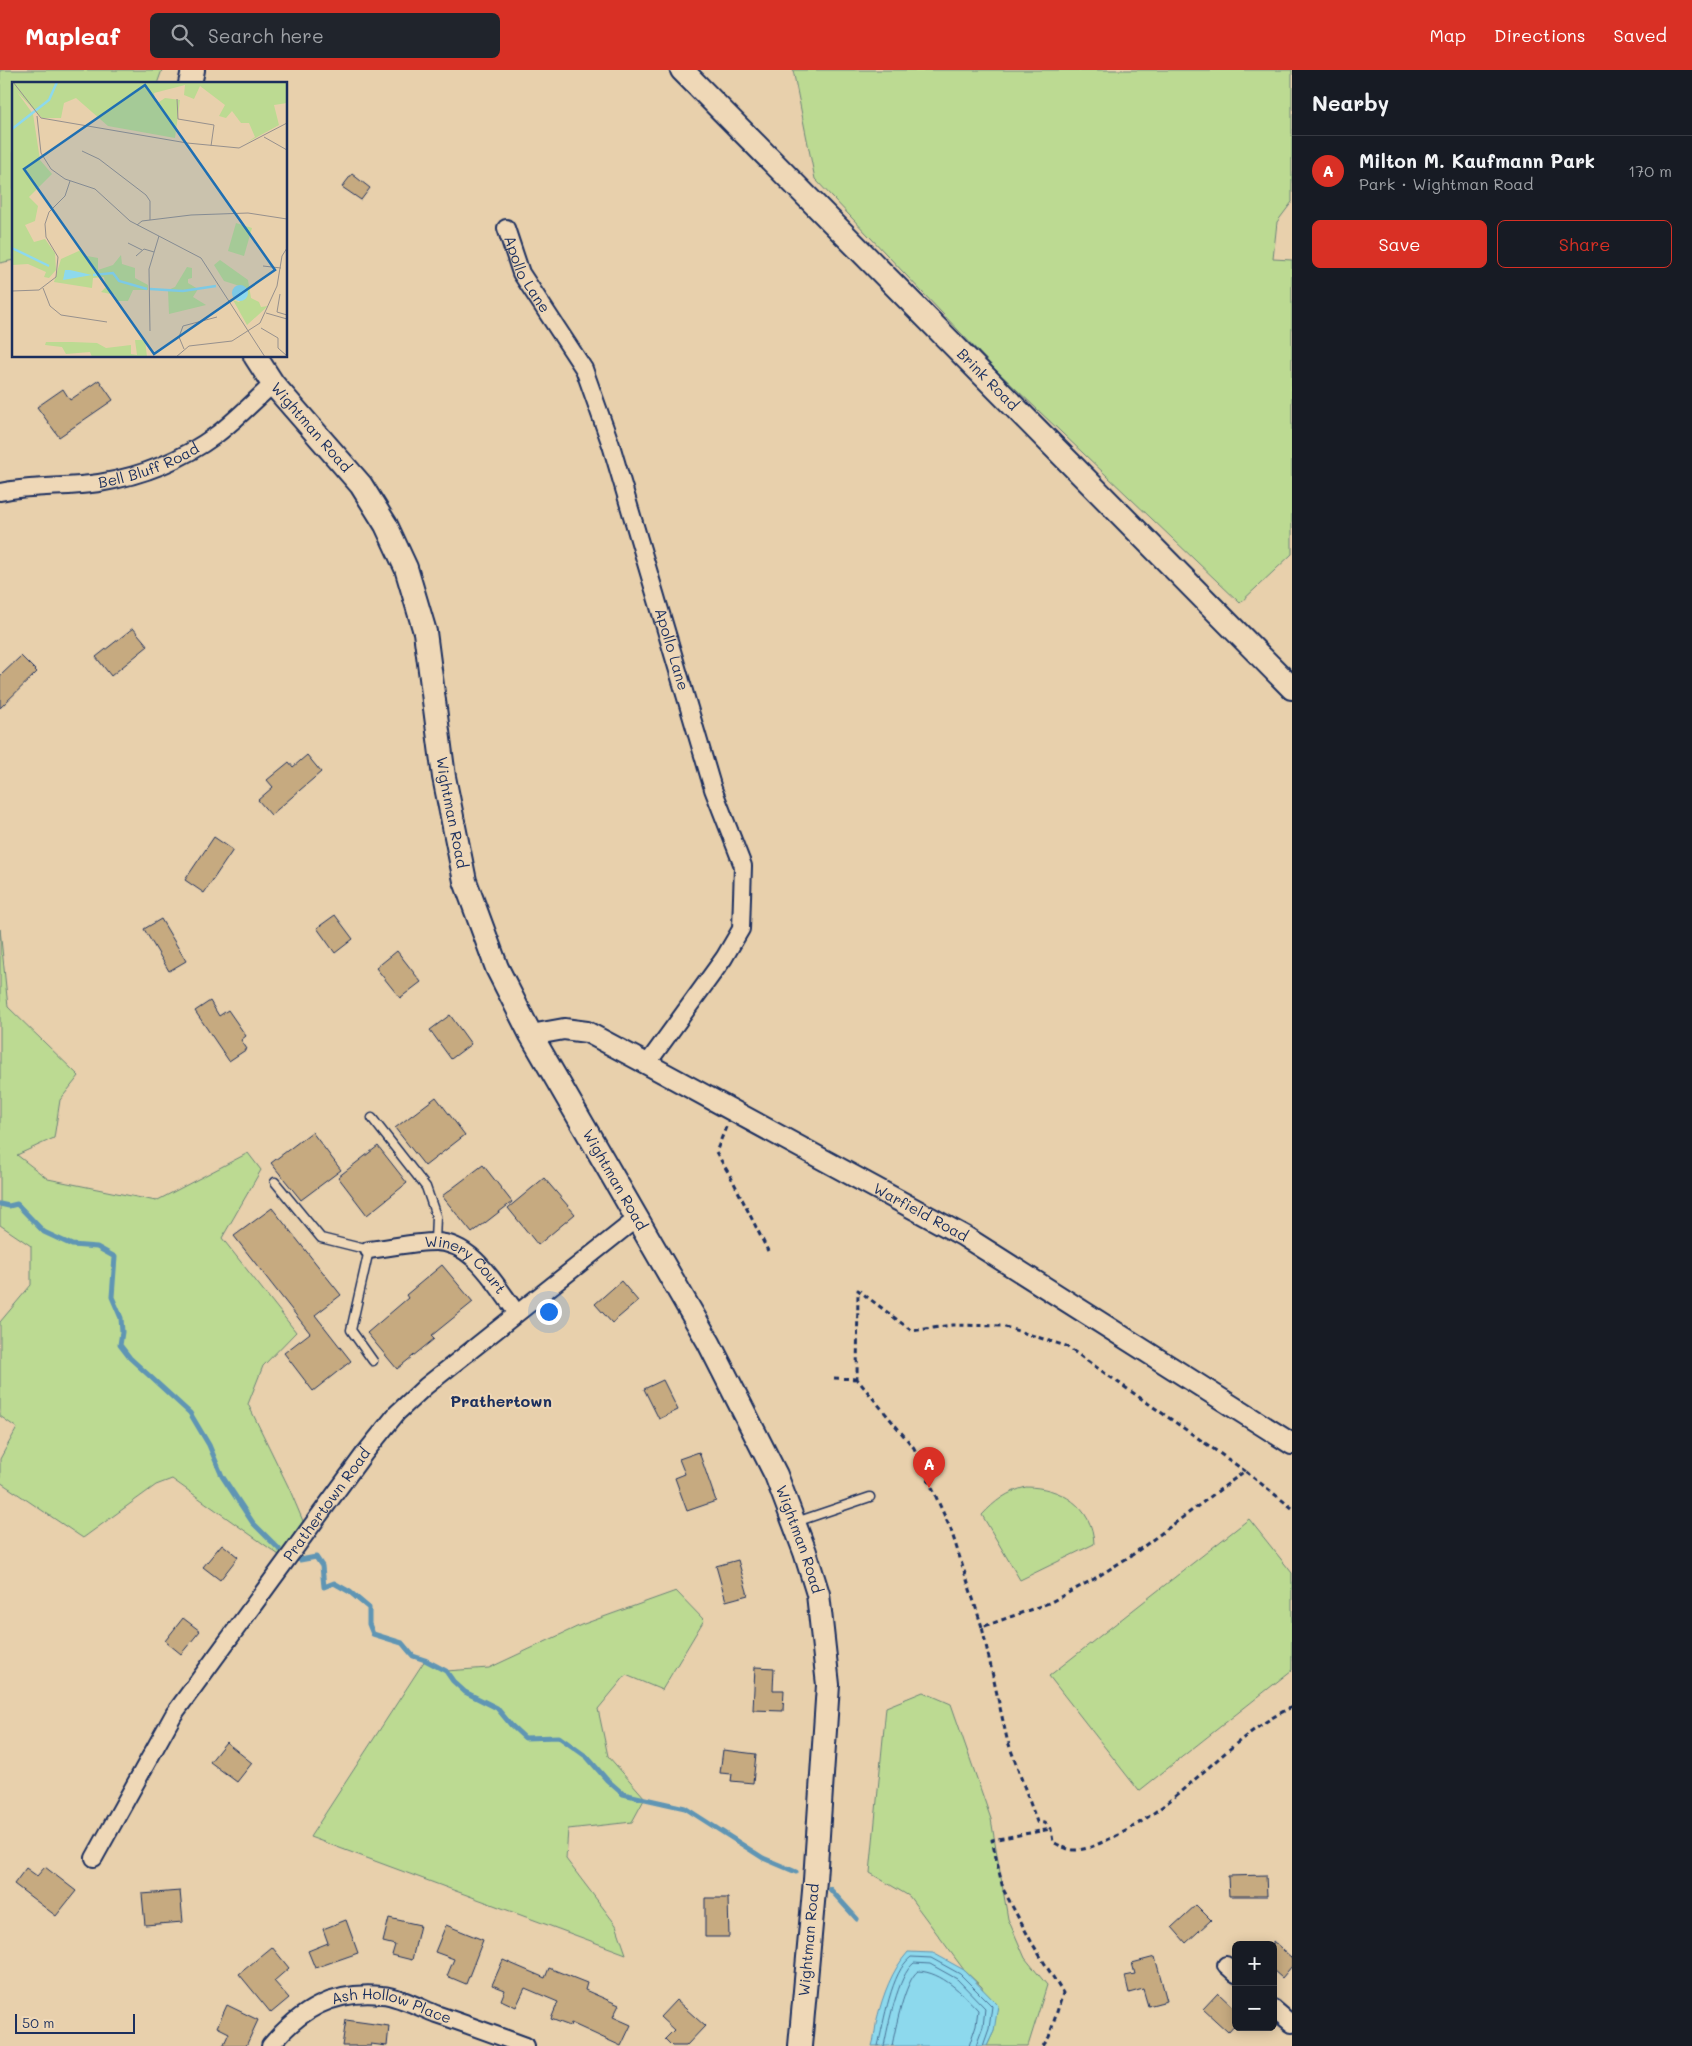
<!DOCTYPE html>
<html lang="en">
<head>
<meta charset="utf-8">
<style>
  body { margin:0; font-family:Mali,sans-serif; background:#20242c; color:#f1f3f6 }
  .controls { position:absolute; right:15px; bottom:15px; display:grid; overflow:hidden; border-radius:8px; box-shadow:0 2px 12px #0003 }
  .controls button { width:45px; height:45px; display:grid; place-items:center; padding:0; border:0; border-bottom:1px solid #363941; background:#171b24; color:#f1f3f6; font:25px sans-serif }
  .scale { position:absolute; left:15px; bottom:12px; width:120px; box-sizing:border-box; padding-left:5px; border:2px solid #1b2f5e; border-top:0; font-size:14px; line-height:18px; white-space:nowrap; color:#1b2f5e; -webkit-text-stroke:4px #efd8b7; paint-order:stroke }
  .you { position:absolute; left:548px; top:1241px; width:18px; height:18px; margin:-12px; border:4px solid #fff; border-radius:50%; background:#1a73e8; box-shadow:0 0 0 8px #1a73e833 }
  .badge { display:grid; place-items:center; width:32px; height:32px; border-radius:50%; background:#d93025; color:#fff; font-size:16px; font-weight:700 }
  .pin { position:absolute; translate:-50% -41px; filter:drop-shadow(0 1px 2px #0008) }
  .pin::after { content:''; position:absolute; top:26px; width:18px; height:15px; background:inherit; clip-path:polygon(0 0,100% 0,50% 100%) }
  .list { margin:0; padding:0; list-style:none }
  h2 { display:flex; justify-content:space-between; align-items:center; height:65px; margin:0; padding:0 20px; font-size:21px }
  h2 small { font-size:16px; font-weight:400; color:#9ea1a6 }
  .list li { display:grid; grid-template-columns:32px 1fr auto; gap:15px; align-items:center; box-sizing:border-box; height:70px; padding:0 20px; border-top:1px solid #363941 }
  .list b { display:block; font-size:19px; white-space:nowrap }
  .list p { margin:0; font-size:16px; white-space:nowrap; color:#9ea1a6 }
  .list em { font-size:16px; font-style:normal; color:#9ea1a6 }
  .actions { display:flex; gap:10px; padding:15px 20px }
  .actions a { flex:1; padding:11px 0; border:1px solid #d93025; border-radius:8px; text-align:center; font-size:18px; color:#d93025 }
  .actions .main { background:#d93025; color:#fff }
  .icon { flex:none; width:28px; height:28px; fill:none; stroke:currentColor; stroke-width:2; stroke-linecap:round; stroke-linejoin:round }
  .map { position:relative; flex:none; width:1292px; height:1976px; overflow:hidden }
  header { display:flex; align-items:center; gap:30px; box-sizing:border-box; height:70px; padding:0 25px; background:#d93025; color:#fff }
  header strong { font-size:24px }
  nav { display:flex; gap:28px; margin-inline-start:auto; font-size:18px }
  .search { width:350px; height:45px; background:#20242c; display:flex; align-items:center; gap:12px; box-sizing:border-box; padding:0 18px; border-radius:8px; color:#9ea1a6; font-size:19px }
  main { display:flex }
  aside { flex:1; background:#171b24 }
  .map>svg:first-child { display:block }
</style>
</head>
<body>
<header>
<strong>Mapleaf</strong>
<div class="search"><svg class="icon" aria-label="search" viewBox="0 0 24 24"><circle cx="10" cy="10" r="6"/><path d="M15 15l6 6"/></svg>Search here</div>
<nav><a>Map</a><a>Directions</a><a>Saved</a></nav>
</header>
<main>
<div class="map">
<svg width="1292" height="1976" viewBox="0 0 1292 1976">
  <rect width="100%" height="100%" fill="#e8d0ac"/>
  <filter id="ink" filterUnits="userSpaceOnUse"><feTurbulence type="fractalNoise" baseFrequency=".02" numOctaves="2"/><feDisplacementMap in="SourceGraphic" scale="10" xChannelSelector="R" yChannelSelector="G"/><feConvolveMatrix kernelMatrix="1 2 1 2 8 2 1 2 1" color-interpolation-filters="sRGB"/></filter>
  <g filter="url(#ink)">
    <!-- green -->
    <path fill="#bcda92" stroke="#6c8478" d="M0,0H162L157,14H14V190L0,193Z
      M793,0H1292V132L1277,152L1273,189L1292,190V484L1240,533L995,299L815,109Z
      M0,859L8,937L79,1006L60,1030L54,1068L17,1085L48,1109L156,1131L248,1083L261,1100L222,1168L296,1262L263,1296L248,1334L289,1418L303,1451L279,1485L172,1409L156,1415L83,1468L0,1412V1389L17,1358L0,1346V1252L31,1215V1176L0,1155Z
      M1026,1417C1060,1417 1093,1436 1094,1474L1020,1510L982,1445C995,1431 1007,1422 1026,1417Z
      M1249,1449L1292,1503V1600L1139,1721L1049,1606Z
      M676,1521L704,1550L662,1620L626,1605L598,1639L608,1686L645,1728L632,1752L568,1759L566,1789L616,1855L626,1884L310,1767L425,1590L446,1601L489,1598L581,1555Z
      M923,1622L951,1634L991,1749L1008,1849L1025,1888L1047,1915L1028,1976H987L994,1961L982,1917L964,1900L909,1826L870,1803L886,1637Z"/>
    <!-- water -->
    <path fill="#8dd9ed" stroke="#5f95b4" d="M908,1882L933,1883L964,1900L998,1935L994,1961L987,1976H872C875,1967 875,1958 877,1949C883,1925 892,1900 908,1882Z"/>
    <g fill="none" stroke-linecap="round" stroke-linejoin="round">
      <!-- shore -->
      <path stroke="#497397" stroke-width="1" d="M878,1976C884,1952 891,1902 911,1887L931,1888L960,1904L992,1936L989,1959L983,1976
        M884,1976C888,1956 898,1905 914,1893L930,1894L957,1909L985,1938L983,1957L976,1976
        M892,1976C895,1960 905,1910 918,1901C942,1902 962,1923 978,1940L976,1955L969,1976"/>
      <!-- stream -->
      <path stroke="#5f95b4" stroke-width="5" d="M0,1134L9,1136L17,1134L44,1162L72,1175L97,1177L115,1187L112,1227L121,1248L122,1262L120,1275L130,1288L190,1343L209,1375L222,1406L253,1453L279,1479
        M295,1488L300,1490L316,1487L322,1496L324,1517L334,1513L350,1522L369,1538V1554L373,1564L402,1573L413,1586L425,1590L446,1601L453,1611L465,1622L497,1638L511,1655L525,1668L559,1667L587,1687L607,1710L623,1724L685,1738L763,1788L796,1802
        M830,1819L857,1849"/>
    </g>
    <!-- building -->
    <path fill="#c6aa80" stroke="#1b2f5e" d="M352,104L370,118L361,130L342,117Z
      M99,310L113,330L59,367L37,337L63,319L70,330Z
      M133,558L148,576L111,606L96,587Z
      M21,586L37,602L0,638V606Z
      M307,685L321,702L271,745L258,730L273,717L267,710L289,692L293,697Z
      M214,767L233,780L204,823L185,810Z
      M335,845L353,869L335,883L317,858Z
      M161,849L186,891L169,901L144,859Z
      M397,881L421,912L400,928L376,898Z
      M210,931L219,946L228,940L246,966L241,970L247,979L229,991L195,941Z
      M450,945L471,974L451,989L430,960Z
      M436,1027L465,1065L425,1096L395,1058Z
      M312,1062L341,1100L301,1130L271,1093Z
      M378,1076L407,1113L367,1145L338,1107Z
      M483,1095L512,1132L472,1163L442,1126Z
      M544,1108L575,1144L538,1175L508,1138Z
      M272,1138L341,1225L315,1245L351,1291L313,1321L284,1283L310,1263L234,1166Z
      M442,1195L473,1232L431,1266L434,1269L397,1299L367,1263L408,1228L406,1225Z
      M621,1211L638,1231L612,1253L595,1234Z
      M663,1310L678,1340L659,1349L644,1319Z
      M699,1382L716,1431L687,1441L675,1408L685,1404L679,1389Z
      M222,1474L238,1487L220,1510L203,1497Z
      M738,1490L748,1525L726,1531L716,1496Z
      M183,1548L200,1561L181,1584L165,1571Z
      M755,1597L774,1598L773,1620H784L783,1641L753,1640Z
      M226,1672L252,1693L237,1712L210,1692Z
      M723,1680L756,1684L753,1713L731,1711L732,1704L720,1703Z
      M45,1797L76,1821L56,1846L14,1814L26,1798L37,1806Z
      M1266,1805L1267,1826H1229L1228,1806Z
      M180,1821L183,1852L145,1855L142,1824Z
      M705,1828H728L729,1867H705Z
      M1196,1835L1211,1850L1186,1873L1172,1857Z
      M389,1848L420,1855L412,1890L392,1885L395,1875L383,1872Z
      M346,1850L358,1883L315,1898L308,1881L328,1873L323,1859Z
      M446,1855L483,1870L466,1914L447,1906L454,1889L435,1882Z
      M1273,1871L1292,1888V1896L1282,1908L1273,1900Z
      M272,1877L289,1898L274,1911L289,1928L271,1943L239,1904Z
      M1155,1887L1167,1931L1148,1936L1143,1919L1129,1923L1125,1906L1135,1904L1132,1893Z
      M503,1890L545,1908L549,1898L587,1913L585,1920L619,1935L613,1947L631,1955L621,1976L571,1953L570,1956L551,1949L558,1932L525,1918L516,1937L501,1930L505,1920L492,1915Z
      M1218,1923L1236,1940V1953L1228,1962L1203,1939Z
      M676,1930L705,1956L686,1976H672L665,1969L674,1960L660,1947Z
      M227,1935L258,1950L246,1976H223L229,1963L217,1957Z
      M346,1950L389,1956L387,1976L371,1974V1976H342Z"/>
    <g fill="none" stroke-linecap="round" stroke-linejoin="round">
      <!-- service casing -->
      <g stroke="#1b2f5e" stroke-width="11">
        <path id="service" d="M372,1048L426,1117L436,1146L435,1172
          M275,1112L321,1168L369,1180L351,1260L373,1291
          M796,1452L870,1427"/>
      </g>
      <!-- minor casing -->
      <g stroke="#1b2f5e" stroke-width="20">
        <g id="minor">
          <path id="s1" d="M506,158L521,203L584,299L611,375L713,719L743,796L741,859L724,888L647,994"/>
          <path id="s2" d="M0,422C33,415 66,418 99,413C141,406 182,390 216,365C236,350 254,331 273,314"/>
          <path id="s3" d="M369,1180C390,1178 413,1172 435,1172C474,1172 496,1216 517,1243"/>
          <path id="s4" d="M94,1788L174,1644L364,1384L397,1343L426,1316L636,1149"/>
          <path d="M1226,1895L1236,1904"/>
          <path d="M1273,1938L1292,1954"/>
          <path id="s5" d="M270,1976C300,1940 333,1920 382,1925C398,1926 421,1938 436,1944C466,1954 496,1965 526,1976"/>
        </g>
      </g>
      <!-- tertiary casing -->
      <g stroke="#1b2f5e" stroke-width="24">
        <g id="tertiary">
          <path id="s6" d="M531,965L564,959L587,962L647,994L964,1166L1292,1374"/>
        </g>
      </g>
      <!-- secondary casing -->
      <g stroke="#1b2f5e" stroke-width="26">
        <g id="secondary">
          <path id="s7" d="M682,0L1292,618"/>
          <path d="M190,14L193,0"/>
          <path id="s8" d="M255,286L273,314L361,415L386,455L406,498L425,562L444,707L465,811L497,898L531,965L709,1273L776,1405L805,1482L818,1524L828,1615L815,1810L800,1976"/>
        </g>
      </g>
      <!-- path -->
      <path stroke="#1b2f5e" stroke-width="3" stroke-dasharray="5 4" stroke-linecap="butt" d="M726,1057L716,1082L732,1109L768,1181
        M834,1308L857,1309
        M1292,1438L1245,1401L1132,1485L1094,1509L1049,1533L982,1557L1007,1669L1037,1752L1045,1753L1051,1759L1053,1772C1059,1775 1067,1780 1074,1780C1086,1780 1096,1775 1107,1770C1178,1740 1223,1670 1292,1637
        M982,1557L951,1460L914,1378L857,1309L858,1220L912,1261L952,1255L1002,1256L1066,1276L1245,1401
        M1043,1976L1049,1967L1063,1923L1032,1873L1003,1819L992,1770L1051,1759"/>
      <!-- service -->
      <use href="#service" stroke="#efd8b7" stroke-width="8"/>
      <!-- minor -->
      <use href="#minor" stroke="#efd8b7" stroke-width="16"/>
      <!-- tertiary -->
      <use href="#tertiary" stroke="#efd8b7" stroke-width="20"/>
      <!-- secondary -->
      <use href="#secondary" stroke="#efd8b7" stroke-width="22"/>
    </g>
  </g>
  <g text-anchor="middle" stroke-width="4" stroke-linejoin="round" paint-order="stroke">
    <!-- street labels -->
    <g font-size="15" fill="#1b2f5e" stroke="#efd8b7">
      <text dy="5" stroke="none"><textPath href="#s1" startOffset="51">Apollo Lane</textPath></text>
      <text dy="5" stroke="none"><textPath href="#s7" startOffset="435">Brink Road</textPath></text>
      <text dy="5" stroke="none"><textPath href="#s8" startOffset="91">Wightman Road</textPath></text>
      <text dy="5" stroke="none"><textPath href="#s2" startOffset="152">Bell Bluff Road</textPath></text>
      <text dy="5" stroke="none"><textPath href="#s1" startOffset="456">Apollo Lane</textPath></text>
      <text dy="5" stroke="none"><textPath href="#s8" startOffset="511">Wightman Road</textPath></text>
      <text dy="5" stroke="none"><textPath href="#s8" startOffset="916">Wightman Road</textPath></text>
      <text dy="5" stroke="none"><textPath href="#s6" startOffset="436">Warfield Road</textPath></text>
      <text dy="5" stroke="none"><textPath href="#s3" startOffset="105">Winery Court</textPath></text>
      <text dy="5" stroke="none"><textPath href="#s4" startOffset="424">Prathertown Road</textPath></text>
      <text dy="5" stroke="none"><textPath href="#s8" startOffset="1321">Wightman Road</textPath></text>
      <text transform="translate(809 1870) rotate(-85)" y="5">Wightman Road</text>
      <text dy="5" stroke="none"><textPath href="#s5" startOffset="140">Ash Hollow Place</textPath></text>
    </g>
    <!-- neighbourhood labels -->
    <g font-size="16" font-weight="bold" fill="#1b2f5e" stroke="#efd8b7">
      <text x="501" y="1337">Prathertown</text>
    </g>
  </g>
  <!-- overview -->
  <g transform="translate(12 12)">
    <rect width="275" height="275" fill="#e8d0ac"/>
    <path d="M0,0H275V21L262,23L267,43L234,61L243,55L237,41H229L220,29L214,36L207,34L213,23L188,4L182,17L172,13L173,3L142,11L144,22L153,16L168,18L163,56L96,44L64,16L52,21L49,36H30L5,10L21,32L28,78L40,92L17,115L26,124L23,139L13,143L22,160L33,157L43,171L44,188L37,196L32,195L34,190L16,182L0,183ZM224,141L240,146L232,174L216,169ZM69,168L75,174L86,176V188L101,183L109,173L110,182L123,186V196L136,203V208H121L116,219H104L103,213L89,210L94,205L92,195L81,196L80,206L42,200L49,177ZM208,178L236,198L239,216L247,220L249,225L256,224L235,243L221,218L227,220L235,211L234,206L212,199L202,183ZM175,185L180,186V196L176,197V201L186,207L181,215L194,223L157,232L156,208L163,205ZM123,258H133L135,275H80L78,270L54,272L50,265L33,263L34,260H60L85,261L94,266L119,263V272L125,273Z" fill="#bcda92"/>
    <path d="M53,188H58L80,193L51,198ZM220 211a8 8 0 1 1 16 0a8 8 0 1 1-16 0Z" fill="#8dd9ed"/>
    <path fill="none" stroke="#8dd9ed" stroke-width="2.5" d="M0,47L37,18L45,0M0,166L37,184M81,193L101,191L107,199L135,207M138,207L171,209L204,204"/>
    <path fill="none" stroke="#96908d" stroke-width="1" d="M1,0L29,36L175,61L227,66L275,41M165,17L166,37L202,43L199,64M25,34L29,71L39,87L53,97L83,107L118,139L189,176L253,275M252,55L275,68M70,69L87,77L134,113L138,119V138M125,143L130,139L179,133L236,131L275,137M116,161L130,168M124,174L132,167L142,170M251,184L269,186M31,206L38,224L49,233L95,240M0,209L27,208L44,195L46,175L34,155L33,142L37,130L53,114L58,99M268,212L265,230L275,233M254,231L275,237M249,246L266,256V266L275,274M138,249L137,187L147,154M172,267L167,255L171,244L205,235M14,275H32M164,275L177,264L220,259L248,241L265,204L270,174L275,166"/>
    <path fill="#1f6fb2" fill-opacity="0.15" stroke="#1f6fb2" stroke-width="2.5" d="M133,3L263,188L142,272L12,87Z"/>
    <rect width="275" height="275" fill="none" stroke="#1b2f5e" stroke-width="2.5"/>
  </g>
</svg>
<div class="controls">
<button>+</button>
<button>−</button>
</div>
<div class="scale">50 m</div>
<div class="you"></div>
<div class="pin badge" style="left:929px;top:1418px">A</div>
</div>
<aside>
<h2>Nearby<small></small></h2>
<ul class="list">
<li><span class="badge">A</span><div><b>Milton M. Kaufmann Park</b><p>Park · Wightman Road</p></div><em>170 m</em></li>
</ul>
<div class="actions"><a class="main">Save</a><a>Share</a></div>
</aside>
</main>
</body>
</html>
